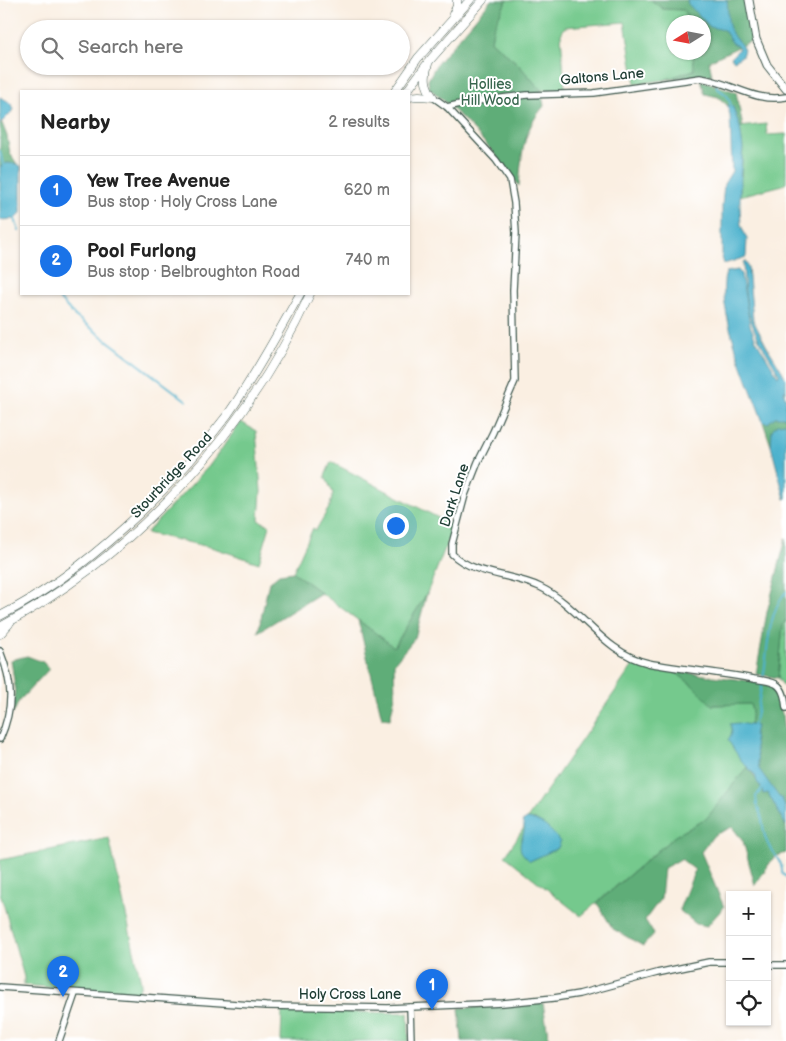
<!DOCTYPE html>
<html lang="en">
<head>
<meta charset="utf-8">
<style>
  body { margin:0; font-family:"Balsamiq Sans",sans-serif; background:#f2f2f2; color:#222 }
  .controls { position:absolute; right:15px; bottom:15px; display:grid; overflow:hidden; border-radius:0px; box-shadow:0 1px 4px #0004 }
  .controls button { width:45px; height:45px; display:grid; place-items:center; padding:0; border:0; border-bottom:1px solid #e0e0e0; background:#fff; color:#222; font:25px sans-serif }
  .compass { position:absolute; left:666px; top:15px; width:45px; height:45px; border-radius:50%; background:#fff; box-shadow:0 1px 4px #0004; rotate:259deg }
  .you { position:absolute; left:395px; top:525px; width:18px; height:18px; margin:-12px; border:4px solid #fff; border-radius:50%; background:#1a73e8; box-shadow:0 0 0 8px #1a73e833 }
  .badge { display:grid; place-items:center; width:32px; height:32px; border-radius:50%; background:#1a73e8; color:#fff; font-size:16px; font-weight:700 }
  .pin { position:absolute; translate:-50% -41px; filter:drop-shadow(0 1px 2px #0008) }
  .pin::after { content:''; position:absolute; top:26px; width:18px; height:15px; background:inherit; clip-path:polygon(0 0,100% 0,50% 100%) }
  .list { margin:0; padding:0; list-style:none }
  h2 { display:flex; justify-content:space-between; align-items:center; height:65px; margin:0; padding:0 20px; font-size:21px }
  h2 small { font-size:16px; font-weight:400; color:#767676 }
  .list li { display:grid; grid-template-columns:32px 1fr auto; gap:15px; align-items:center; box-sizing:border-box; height:70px; padding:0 20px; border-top:1px solid #e0e0e0 }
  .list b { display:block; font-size:19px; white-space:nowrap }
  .list p { margin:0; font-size:16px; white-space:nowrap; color:#767676 }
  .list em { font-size:16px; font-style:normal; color:#767676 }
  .icon { flex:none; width:28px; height:28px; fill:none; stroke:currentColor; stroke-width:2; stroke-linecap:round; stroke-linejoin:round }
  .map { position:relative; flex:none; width:786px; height:1041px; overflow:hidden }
  .search { position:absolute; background:#fff; box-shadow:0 1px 4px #0004; left:20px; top:20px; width:390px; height:55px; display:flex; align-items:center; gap:12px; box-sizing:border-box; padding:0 18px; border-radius:28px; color:#767676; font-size:19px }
  .panel { position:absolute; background:#fff; box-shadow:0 1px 4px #0004; left:20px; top:90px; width:390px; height:205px; border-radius:0px }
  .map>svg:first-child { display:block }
</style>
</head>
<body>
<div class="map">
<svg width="786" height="1041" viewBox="0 0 786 1041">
  <rect width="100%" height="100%" fill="#fff"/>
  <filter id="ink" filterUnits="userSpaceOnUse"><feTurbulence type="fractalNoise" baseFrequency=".02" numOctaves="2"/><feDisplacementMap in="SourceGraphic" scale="10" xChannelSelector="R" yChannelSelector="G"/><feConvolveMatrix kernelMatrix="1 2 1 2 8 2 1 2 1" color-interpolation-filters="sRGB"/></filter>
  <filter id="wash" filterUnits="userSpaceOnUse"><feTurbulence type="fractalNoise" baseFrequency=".0096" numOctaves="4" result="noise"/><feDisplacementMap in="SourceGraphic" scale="20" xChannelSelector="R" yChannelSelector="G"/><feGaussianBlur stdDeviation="1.12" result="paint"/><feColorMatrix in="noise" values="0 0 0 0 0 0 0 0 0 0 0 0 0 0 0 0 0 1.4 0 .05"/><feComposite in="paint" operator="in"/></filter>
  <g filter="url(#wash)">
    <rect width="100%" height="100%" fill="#faefe2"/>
    <!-- green -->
    <path fill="#74c98d" stroke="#4a8360" d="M507,0H651L663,9L684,10L688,22H674V52L693,53L694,70L664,80L635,84L625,22L565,27L561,34L565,89L541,90L517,63L491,41L493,28Z
      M766,124L767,135L786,134V183L783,185L740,196L743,148L740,127Z
      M241,422L256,431L261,491L259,520L270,526L259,563L214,548L146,533L209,466Z
      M331,462L454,526L427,593L394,647L293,572L313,528L316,530L330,506L333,493L325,476Z
      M786,620V690L778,678L783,625Z
      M634,664L674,671L692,685L712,705L750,704L752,711L750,725C743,725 738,723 731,724C733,731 732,735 728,740L747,767L707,819L675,836L581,916L505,856L525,826V829L522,837L530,861L558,848L536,820L527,819Z
      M109,838L141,982L138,995L24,985V977L0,892V860Z
      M282,1011L408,1013L409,1041H281Z"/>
    <!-- forest -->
    <path fill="#5fad78" stroke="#3f7556" d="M491,0H507L493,28L491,41L517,63L541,90L544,106C522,132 522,154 519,186C493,150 463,116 429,88L428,80L436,65Z
      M651,0H745L753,40L709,61L712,75H699L664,80L694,70L693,53L704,52V22H688L684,10L663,9Z
      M701,80L736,92L743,127H740L733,107L727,105L718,97L705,94Z
      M2,123L7,136L10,153L17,164L7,163L0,167V124Z
      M780,416L786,417V423L778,424L772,430L771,446L763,422L768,423L775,417Z
      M786,538V620L783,625L778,678L756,674L767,612Z
      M293,572L321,593L258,632L269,582L279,574Z
      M427,593L415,638L394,663L395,696L390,719L382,718L358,620L394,647Z
      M27,656L43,662L49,669L19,701L13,714L15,687L11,660Z
      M674,671L751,681L776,687C786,711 786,780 786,810L782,798H779L759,769L754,735L756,726L750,725L752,711L750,704L712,705L692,685Z
      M747,767C753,773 761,786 763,794L768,793C772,799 785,822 786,828C786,836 786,845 786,853L774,857L755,885L743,841L732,827L714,835L701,852L724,907L707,926L696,924L679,910L695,870L681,859L664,868L661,898L645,920L654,934L643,946L613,929L597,903L675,836L706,819Z
      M543,1003L549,1041H462L459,1008Z"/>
    <!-- water -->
    <path fill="#4eb2cd" stroke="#367880" d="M687,0H727C729,11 726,23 732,33C735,40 741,42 744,50L742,56L734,61L731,57L739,49L737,45L733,44L724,30L710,27L688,4Z
      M0,97C6,100 13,103 14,110L0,124Z
      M727,105L733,107L740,127L743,148L740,180V206L741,225L747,239L746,257L724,264L722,257V206L724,184L732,171L730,115Z
      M7,163L17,164L21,166V213L15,219L0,220V167Z
      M745,261L748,267L753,320L766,345L782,371L786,379V392L785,390L784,392L786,400V417H775L768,423L763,422C751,388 714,306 726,272L738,270L741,274L750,325L756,340L778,376L779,374C771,359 760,344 754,329C745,308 744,284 743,262Z
      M786,423V499H785L771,446L772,430L777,424Z
      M738,723L756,726L754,735L759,769L779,797L782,798L786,810V826L768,793L763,794L762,789L757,782L755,775L740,759L728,740C732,734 733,731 730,724Z
      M527,819C541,820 552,830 560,842L558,848L530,861C527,858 523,855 521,851C517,840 529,832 522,822Z"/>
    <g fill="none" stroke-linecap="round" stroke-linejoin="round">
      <!-- stream -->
      <path stroke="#4eb2cd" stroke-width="2" d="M717,84V88C727,96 727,92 731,106
        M0,151L3,165
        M15,219L19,231
        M55,294L75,316L187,401
        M763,678C769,649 766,616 786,592
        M753,725L756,717L762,683
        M757,805L756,796L762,789
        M758,808C764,819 762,831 767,842C772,855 783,859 782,873L786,877"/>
    </g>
  </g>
  <g filter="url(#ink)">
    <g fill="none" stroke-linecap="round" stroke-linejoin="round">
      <!-- minor casing -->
      <g stroke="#40584e" stroke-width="8">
        <path id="minor" d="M433,97L447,107L496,160L510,180L514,203L516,233L513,290L515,381L493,432L478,462L465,495L452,544V554C473,575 513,574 540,587C580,606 603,653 648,663C683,670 719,672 754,679C761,680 770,681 776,684C784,689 785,699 786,708
          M447,107L469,102L527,95L594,93L700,78C731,82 754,103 786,97
          M0,651C13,683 14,707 0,739
          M767,965H786
          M0,987L266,1006L388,1008L503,1003L554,998L579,994L657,973L709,962H730
          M410,1007L411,1041
          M59,1041L75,994"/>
      </g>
      <!-- major casing -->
      <g stroke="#40584e" stroke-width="9">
        <path id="major" d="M749,0L756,39L767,65L786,89"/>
      </g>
      <!-- highway casing -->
      <g stroke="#40584e" stroke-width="9">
        <path id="highway" d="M453,14L457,6V0
          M428,64C424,78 425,86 433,97
          M395,91L418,58L470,0
          M407,91L430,60L483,0
          M409,97L419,96L433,97
          M0,616C85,573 171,490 228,414C255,376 277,334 300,294
          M0,627C135,555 247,432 310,294
          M0,634L9,624"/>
      </g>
      <!-- minor -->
      <use href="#minor" stroke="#fff" stroke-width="5.5"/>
      <!-- major -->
      <use href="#major" stroke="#fff" stroke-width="7"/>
      <!-- highway -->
      <use href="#highway" stroke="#fff" stroke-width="8"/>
    </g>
  </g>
  <g text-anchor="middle" stroke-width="4" stroke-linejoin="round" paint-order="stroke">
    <!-- street labels -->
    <g font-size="14" fill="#1f3d34" stroke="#fff">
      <text transform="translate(602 76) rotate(-5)" y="5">Galtons Lane</text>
      <text transform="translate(171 475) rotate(-47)" y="5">Stourbridge Road</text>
      <text transform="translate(454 495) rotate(-72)" y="5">Dark Lane</text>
      <text x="350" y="999">Holy Cross Lane</text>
    </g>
    <!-- park labels -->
    <g font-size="14" fill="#39674f" stroke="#fff">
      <text x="490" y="89">Hollies<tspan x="490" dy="16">Hill Wood</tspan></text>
    </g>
  </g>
</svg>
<div class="controls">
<button>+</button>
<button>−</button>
<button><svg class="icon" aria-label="locate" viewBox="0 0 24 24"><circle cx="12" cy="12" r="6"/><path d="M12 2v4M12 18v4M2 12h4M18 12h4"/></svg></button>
</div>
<svg class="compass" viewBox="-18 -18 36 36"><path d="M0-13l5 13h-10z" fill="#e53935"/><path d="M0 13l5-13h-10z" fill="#767676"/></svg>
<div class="you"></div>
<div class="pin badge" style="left:432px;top:1010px">1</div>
<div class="pin badge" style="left:63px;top:997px">2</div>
<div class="search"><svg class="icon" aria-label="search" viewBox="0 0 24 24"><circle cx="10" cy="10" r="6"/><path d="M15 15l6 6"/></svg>Search here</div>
<section class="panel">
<h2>Nearby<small>2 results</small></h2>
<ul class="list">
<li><span class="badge">1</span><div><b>Yew Tree Avenue</b><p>Bus stop · Holy Cross Lane</p></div><em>620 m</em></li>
<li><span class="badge">2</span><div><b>Pool Furlong</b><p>Bus stop · Belbroughton Road</p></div><em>740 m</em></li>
</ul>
</section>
</div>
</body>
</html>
